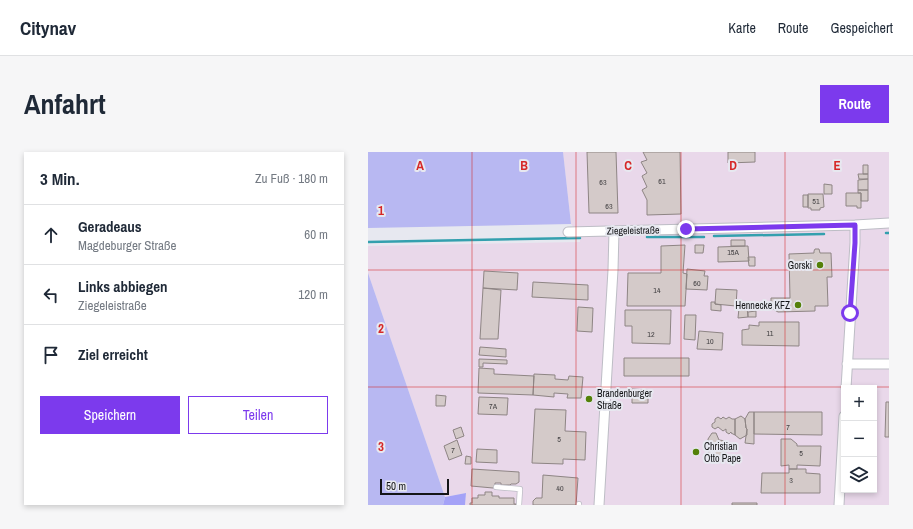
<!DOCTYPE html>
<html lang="de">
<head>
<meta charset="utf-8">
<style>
  body { margin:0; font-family:"Archivo Narrow",sans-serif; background:#f6f6f7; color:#1f2937 }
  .controls { position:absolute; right:12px; bottom:12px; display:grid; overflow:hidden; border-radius:0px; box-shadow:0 2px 6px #0003 }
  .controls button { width:36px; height:36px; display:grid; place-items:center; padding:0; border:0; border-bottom:1px solid #e0e1e3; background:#fff; color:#1f2937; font:20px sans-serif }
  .scale { position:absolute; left:12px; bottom:10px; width:69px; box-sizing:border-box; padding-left:4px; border:2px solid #141517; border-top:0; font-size:11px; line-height:14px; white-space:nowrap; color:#141517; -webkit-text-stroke:3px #e7e8f0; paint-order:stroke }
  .stop { position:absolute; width:12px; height:12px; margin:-9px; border:3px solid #7c3aed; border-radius:50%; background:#fff }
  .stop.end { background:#7c3aed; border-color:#fff; box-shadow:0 1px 4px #0008 }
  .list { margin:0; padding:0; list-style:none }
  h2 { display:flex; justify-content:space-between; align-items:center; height:52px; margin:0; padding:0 16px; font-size:17px }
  h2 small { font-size:13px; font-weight:400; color:#747a83 }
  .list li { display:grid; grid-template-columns:26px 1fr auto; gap:12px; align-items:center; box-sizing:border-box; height:60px; padding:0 16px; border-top:1px solid #e0e1e3 }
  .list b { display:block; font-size:15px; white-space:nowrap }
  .list p { margin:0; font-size:13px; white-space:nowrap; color:#747a83 }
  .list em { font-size:13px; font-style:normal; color:#747a83 }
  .actions { display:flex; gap:8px; padding:12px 16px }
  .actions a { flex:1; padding:9px 0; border:1px solid #7c3aed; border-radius:0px; text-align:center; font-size:14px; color:#7c3aed }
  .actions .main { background:#7c3aed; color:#fff }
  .icon { flex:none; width:22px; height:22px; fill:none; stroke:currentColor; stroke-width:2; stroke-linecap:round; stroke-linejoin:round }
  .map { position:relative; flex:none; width:521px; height:353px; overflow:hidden; border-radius:0px }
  header { display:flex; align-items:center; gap:24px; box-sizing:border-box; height:56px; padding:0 20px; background:#fff; border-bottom:1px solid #e0e1e3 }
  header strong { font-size:19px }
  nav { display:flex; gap:22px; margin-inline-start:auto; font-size:14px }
  .intro { display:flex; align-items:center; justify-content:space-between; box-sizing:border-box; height:96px; padding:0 24px }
  h1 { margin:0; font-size:28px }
  .button { padding:10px 18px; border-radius:0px; background:#7c3aed; color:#fff; font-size:14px; font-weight:700 }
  main { display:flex; gap:24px; padding:0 24px }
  aside { flex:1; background:#fff; border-radius:0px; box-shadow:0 2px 6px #0003 }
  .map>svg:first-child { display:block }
</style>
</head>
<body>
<header>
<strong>Citynav</strong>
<nav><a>Karte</a><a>Route</a><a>Gespeichert</a></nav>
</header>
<div class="intro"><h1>Anfahrt</h1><a class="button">Route</a></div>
<main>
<aside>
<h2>3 Min.<small>Zu Fuß · 180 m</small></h2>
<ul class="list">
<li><svg class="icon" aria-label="ahead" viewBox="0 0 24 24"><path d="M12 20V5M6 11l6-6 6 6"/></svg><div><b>Geradeaus</b><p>Magdeburger Straße</p></div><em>60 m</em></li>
<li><svg class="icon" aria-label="left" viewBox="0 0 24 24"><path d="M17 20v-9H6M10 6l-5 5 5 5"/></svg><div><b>Links abbiegen</b><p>Ziegeleistraße</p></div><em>120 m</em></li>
<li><svg class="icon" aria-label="arrive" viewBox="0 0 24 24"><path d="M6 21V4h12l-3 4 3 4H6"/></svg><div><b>Ziel erreicht</b></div></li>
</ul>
<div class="actions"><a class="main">Speichern</a><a>Teilen</a></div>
</aside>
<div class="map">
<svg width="521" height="353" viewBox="0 0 521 353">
  <rect width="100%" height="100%" fill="#e7e8f0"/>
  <!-- commercial -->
  <path fill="#e9d8ea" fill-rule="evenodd" d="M195,0H521V353H97L98,341L77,345L0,121V94L212,90V83L203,72ZM476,236H506V338H476Z"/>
  <!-- green -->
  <path fill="#b8b8f2" d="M0,0H195L203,72L0,76Z
    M0,121L77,345L75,353H0Z"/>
  <!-- forest -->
  <path fill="#a4a2f7" d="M98,341L97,353H75L77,345Z"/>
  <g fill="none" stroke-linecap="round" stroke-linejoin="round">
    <!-- stream -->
    <path stroke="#33a0ae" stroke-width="2.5" d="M518,81H521
      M346,84L456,82
      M279,85H336
      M0,90L212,86"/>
  </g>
  <!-- building -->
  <path fill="#d4cac9" stroke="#8e8584" d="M219,0H248L250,61H221Z
    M275,0H312L313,62L279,63V48L274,38L279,35L274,24L279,21L273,10L279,8Z
    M360,0H387V10L360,11Z
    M495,13H500V22H495Z
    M490,22H500V27H491Z
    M500,27V38H490V28Z
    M456,32L464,33V42H456Z
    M490,38H500V49H493V41H490Z
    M478,41H493V56H489V54H478Z
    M440,42H455L456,55L452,56V58H443V56H440Z
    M435,43H440V55H435Z
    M363,88H377V94H363Z
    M317,93L315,121L319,122L317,154H259L260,121H293V94Z
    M327,93H336L335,101H327Z
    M380,94L381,109L350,110V95Z
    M447,97H451L452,101H463L464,125H459L460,154H447V159L410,160L403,156V146H422L421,102L446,101V99Z
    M380,105H387V114H381Z
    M319,117L337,119L336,124H340L339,138L318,137Z
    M116,119L150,121L149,138L115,136Z
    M165,130L220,133V148L164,145Z
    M115,136L133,138L130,187H112Z
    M348,137L369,138L368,154L347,152Z
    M343,150H347V152L353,153V159L343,158Z
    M210,155L225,156L224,180L209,179Z
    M371,156H379L380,165L370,166Z
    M257,158H303L302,192L264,191V174H257Z
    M388,159V165H380V160Z
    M317,163H328L327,188L316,187Z
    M391,170H431V194L374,193V178L381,177V173L391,174Z
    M331,179L355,181L354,198L329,197Z
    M112,195L138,197V205L111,203Z
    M256,206H321V224H256Z
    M111,207L139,208V212L115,211V215H111Z
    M111,216L126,217V222L166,224L165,243L110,241Z
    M166,222L187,223V227L200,228L201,224L215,225L213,246H199L200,242L186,241V245L165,243Z
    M264,237L280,238V251H264Z
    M68,243L78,244L77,254H68Z
    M111,245L140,246L139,263L110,262Z
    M518,250H521V285H517Z
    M167,257L198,258L197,279L218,280L217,308L195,307V312L164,311Z
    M381,260H386V292L377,291L379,277L378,276L377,267Z
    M386,260H454V283L386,282Z
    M373,264L377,267L378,276L379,277V283L372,287L367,283V267Z
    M350,265L353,267L355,265L358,267L361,265L364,267H367V283L363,281V280L361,282L358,280V277L355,279L350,275L347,277L344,275V272L347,270V267Z
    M93,275L96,284L88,287L85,278Z
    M344,281H348L351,288L358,289L357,307H344L340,301V287Z
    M413,287H423L429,292V294H453L452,314L429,313V317H421V313L413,314Z
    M89,288L94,303L81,308L76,294Z
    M109,297L129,298V311L108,310Z
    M98,304L103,305V312H97Z
    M104,317L151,320V330L148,332H143L142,333H133V331H127V334L125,336L103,334Z
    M421,317H438V321L452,322V341H393L394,321H421Z
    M175,323L210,326L208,353H165V349L168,346H174Z
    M117,340H124V344H131V346H146V352H148V353H102V351H104V346H110V343H117Z
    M364,351H389V353H364Z"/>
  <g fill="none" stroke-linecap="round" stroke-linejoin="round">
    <!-- service casing -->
    <g stroke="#bdbdc5" stroke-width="6">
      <path id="service" d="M128,335L152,337L151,353
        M211,353V352"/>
    </g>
    <!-- minor casing -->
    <g stroke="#bdbdc5" stroke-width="11">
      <path id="minor" d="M200,80L487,73L521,71
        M479,212H521
        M478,236L487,91V73
        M231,353L245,118L246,79
        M471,353L476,264"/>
    </g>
    <!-- service -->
    <use href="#service" stroke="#fff" stroke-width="4.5"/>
    <!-- minor -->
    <use href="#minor" stroke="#fff" stroke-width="9"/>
  </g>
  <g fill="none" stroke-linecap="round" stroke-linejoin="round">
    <!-- route -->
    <path stroke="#7c3aed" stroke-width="5" d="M318,77L487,73V91L482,161"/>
  </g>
  <!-- grid -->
  <path fill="none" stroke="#d62828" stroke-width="1" stroke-opacity="0.55" d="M104,0V353M208,0V353M313,0V353M417,0V353M0,118H521M0,235H521"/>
  <!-- markers -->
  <g fill="#548009" stroke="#e7e8f0" stroke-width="1.5">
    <circle cx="452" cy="113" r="4"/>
    <circle cx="430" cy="153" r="4"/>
    <circle cx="221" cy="247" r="4"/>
    <circle cx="328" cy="300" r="4"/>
  </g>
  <g text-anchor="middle" stroke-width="4" stroke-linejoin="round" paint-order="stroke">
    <!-- number labels -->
    <g font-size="8" fill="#444244">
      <text x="294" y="32">61</text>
      <text x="235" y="33">63</text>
      <text x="448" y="52">51</text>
      <text x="241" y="57">63</text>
      <text x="365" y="103">15A</text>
      <text x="329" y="134">60</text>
      <text x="289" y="141">14</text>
      <text x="402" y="184">11</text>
      <text x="283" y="185">12</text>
      <text x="342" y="192">10</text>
      <text x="125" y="257">7A</text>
      <text x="420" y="278">7</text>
      <text x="191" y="290">5</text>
      <text x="85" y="301">7</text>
      <text x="433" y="304">5</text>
      <text x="423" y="331">3</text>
      <text x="192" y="339">40</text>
    </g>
    <!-- street labels -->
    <g font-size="10" fill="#141517" stroke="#e7e8f0">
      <text transform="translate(265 78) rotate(-1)" y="4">Ziegeleistraße</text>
    </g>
    <!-- poi labels -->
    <g font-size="10" fill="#141517" stroke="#e7e8f0" text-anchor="end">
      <text x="444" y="117">Gorski</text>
      <text x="422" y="157">Hennecke KFZ</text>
      <text x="229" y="245" text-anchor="start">Brandenburger<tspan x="229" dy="12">Straße</tspan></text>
      <text x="336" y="298" text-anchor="start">Christian<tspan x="336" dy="12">Otto Pape</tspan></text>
    </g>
  </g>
  <g font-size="13" text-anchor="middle" font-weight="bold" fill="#d62828" stroke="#e7e8f0" stroke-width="4" stroke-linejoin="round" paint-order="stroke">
    <text x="52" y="18">A</text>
    <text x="156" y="18">B</text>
    <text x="260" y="18">C</text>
    <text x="365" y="18">D</text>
    <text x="469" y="18">E</text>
    <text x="13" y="63">1</text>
    <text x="13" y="181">2</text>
    <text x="13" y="299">3</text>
  </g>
</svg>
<div class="controls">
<button>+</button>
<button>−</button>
<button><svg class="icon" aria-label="layers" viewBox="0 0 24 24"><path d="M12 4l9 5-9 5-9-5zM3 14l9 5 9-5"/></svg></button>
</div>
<div class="scale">50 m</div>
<div class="stop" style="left:482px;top:161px"></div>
<div class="stop end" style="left:318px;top:77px"></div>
</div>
</main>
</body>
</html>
